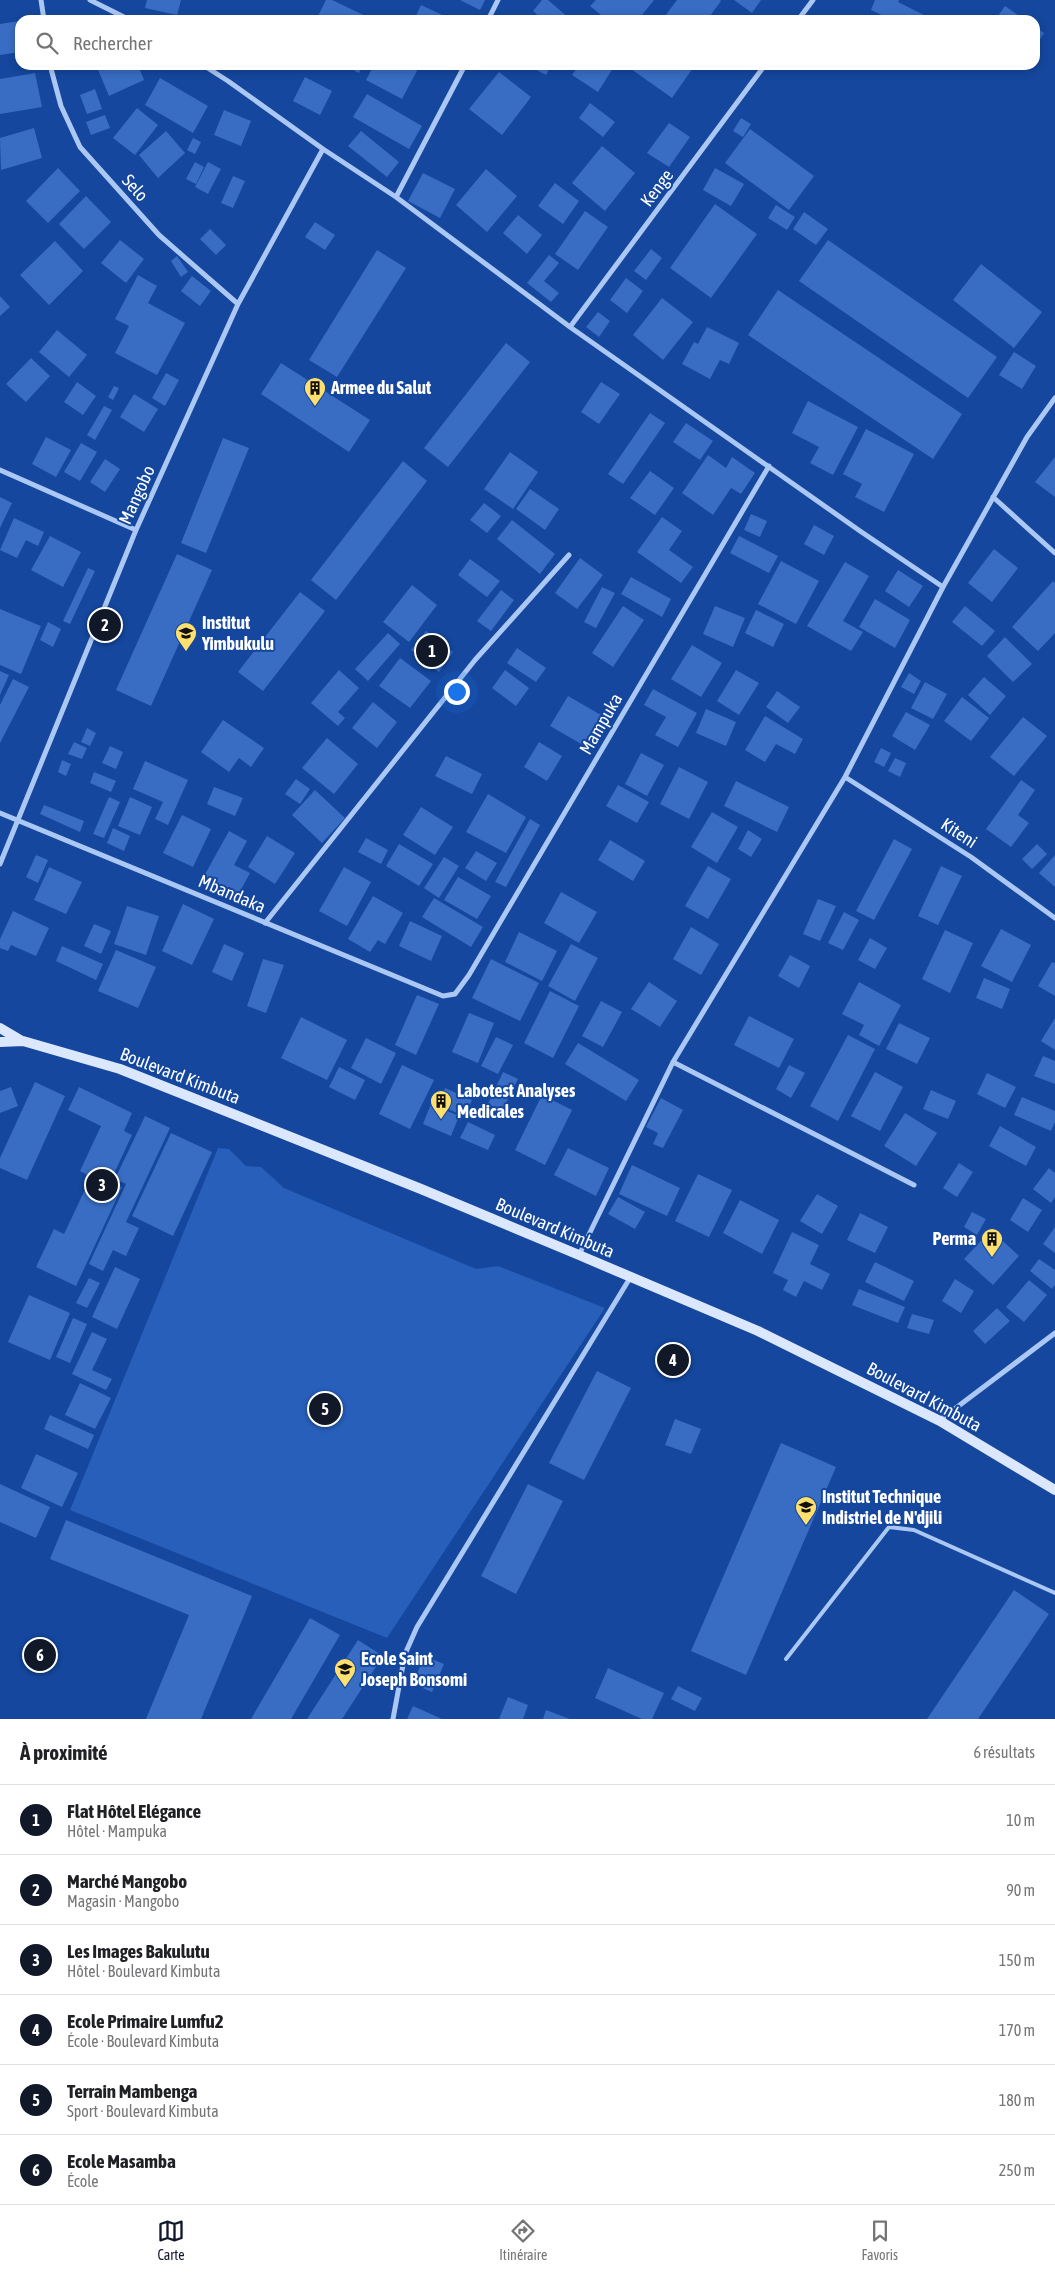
<!DOCTYPE html>
<html lang="fr">
<head>
<meta charset="utf-8">
<style>
  body { margin:0; font-family:"Asap Condensed",sans-serif; background:#f2f2f2; color:#202124 }
  .you { position:absolute; left:456px; top:691px; width:18px; height:18px; margin:-12px; border:4px solid #fff; border-radius:50%; background:#1a73e8; box-shadow:0 0 0 8px #1a73e833 }
  .badge { display:grid; place-items:center; width:32px; height:32px; border-radius:50%; background:#111827; color:#fff; font-size:16px; font-weight:700 }
  .pin { position:absolute; translate:-50% -50%; border:2px solid #fff; box-shadow:0 1px 5px #0006 }
  .list { margin:0; padding:0; list-style:none }
  h2 { display:flex; justify-content:space-between; align-items:center; height:65px; margin:0; padding:0 20px; font-size:21px }
  h2 small { font-size:16px; font-weight:400; color:#757577 }
  .list li { display:grid; grid-template-columns:32px 1fr auto; gap:15px; align-items:center; box-sizing:border-box; height:70px; padding:0 20px; border-top:1px solid #e0e0e0 }
  .list b { display:block; font-size:19px; white-space:nowrap }
  .list p { margin:0; font-size:16px; white-space:nowrap; color:#757577 }
  .list em { font-size:16px; font-style:normal; color:#757577 }
  .icon { flex:none; width:28px; height:28px; fill:none; stroke:currentColor; stroke-width:2; stroke-linecap:round; stroke-linejoin:round }
  .map { position:relative; flex:none; width:1055px; height:1719px; overflow:hidden }
  .search { position:absolute; background:#fff; box-shadow:0 2px 8px #0003; left:15px; right:15px; top:15px; height:55px; display:flex; align-items:center; gap:12px; box-sizing:border-box; padding:0 18px; border-radius:15px; color:#757577; font-size:19px }
  .sheet { height:485px; background:#fff }
  nav { display:flex; justify-content:space-around; align-items:center; box-sizing:border-box; height:70px; border-top:1px solid #e0e0e0; background:#fff; font-size:14px; color:#757577 }
  nav a { display:grid; justify-items:center; gap:2px }
  nav .on { color:#111827 }
  .map>svg:first-child { display:block }
</style>
</head>
<body>
<div class="map">
<svg width="1055" height="1719" viewBox="0 0 1055 1719">
  <rect width="100%" height="100%" fill="#14479d"/>
  <!-- green -->
  <path fill="#275fbb" d="M218,1148L229,1149L246,1166L261,1167L284,1188L476,1269L498,1266L605,1308L387,1638L70,1510Z"/>
  <!-- building -->
  <path fill="#386dc3" d="M147,0H181L177,15L145,8Z
    M326,0H332L374,20H316Z
    M460,0H485L480,10Z
    M542,0H548L570,19L543,20L533,11Z
    M596,0H654L638,20H607L590,6Z
    M677,0H720L721,1L707,20H662Z
    M734,0H761L752,13Z
    M875,0H899L898,2L930,18L929,20H892L871,10Z
    M421,5L453,20H414Z
    M1005,6L1025,20H995Z
    M20,21V52L0,55V24Z
    M1035,27L1044,33L1035,47Z
    M96,65H138L144,80L109,96Z
    M343,65H363L359,73Z
    M374,65H420L402,99L366,80Z
    M527,65H551L546,75Z
    M579,65H615L598,92L572,75Z
    M633,65H695L672,98L631,69Z
    M499,72L531,97L502,135L469,109Z
    M35,73L42,107L0,114V79Z
    M305,77L332,91L320,115L293,101Z
    M160,78L208,106L193,133L145,105Z
    M95,89L102,109L87,114L80,95Z
    M367,94L422,126L409,149L353,117Z
    M590,103L615,122L603,137L579,118Z
    M137,108L158,125L135,155L113,138Z
    M224,110L251,121L241,146L214,135Z
    M105,115L110,128L91,135L86,122Z
    M741,118L751,124L743,137L733,131Z
    M669,123L690,137L669,167L647,153Z
    M34,128L42,158L1,170L0,138Z
    M750,129L814,176L789,210L725,163Z
    M166,131L185,153L158,178L139,155Z
    M361,131L399,162L387,177L348,146Z
    M193,138L201,142L195,154L187,150Z
    M602,146L635,173L605,211L572,183Z
    M195,162L204,167L196,184L186,179Z
    M208,162L221,169L208,194L195,187Z
    M58,168L80,191L48,223L26,201Z
    M715,168L744,184L731,206L703,190Z
    M486,169L517,196L487,232L456,205Z
    M423,173L455,189L440,218L408,201Z
    M233,176L245,181L233,208L221,203Z
    M555,183L579,201L563,224L538,206Z
    M86,196L111,222L84,249L59,224Z
    M715,204L757,234L711,298L670,268Z
    M776,205L795,217L787,230L768,218Z
    M585,211L608,227L578,270L555,254Z
    M804,212L828,229L816,245L793,229Z
    M518,215L542,235L527,254L503,233Z
    M315,222L335,235L325,250L305,237Z
    M210,229L226,245L216,255L200,239Z
    M120,240L144,259L126,283L101,263Z
    M828,240L997,357L968,398L799,281Z
    M55,241L83,271L49,305L20,275Z
    M651,249L662,258L646,280L634,271Z
    M377,250L406,268L337,377L309,360Z
    M549,255L559,263L544,281L559,293L551,302L527,283Z
    M177,256L188,272L181,277L171,261Z
    M981,264L1042,312L1014,348L953,300Z
    M138,275L157,286L148,303L185,323L157,375L115,353L129,326L115,319Z
    M192,276L211,291L200,306L181,291Z
    M626,278L643,291L627,313L610,300Z
    M778,290L962,414L933,459L748,335Z
    M0,296L10,307L0,316Z
    M662,298L693,322L663,360L633,335Z
    M598,312L610,321L599,337L586,327Z
    M707,327L739,343L729,364L720,360L710,379L682,364L694,342L698,344Z
    M57,330L87,355L69,377L39,352Z
    M506,343L530,362L448,467L424,448Z
    M1014,352L1036,366L1022,389L999,375Z
    M31,358L50,376L26,402L6,384Z
    M281,363L370,420L349,452L261,394Z
    M166,373L179,380L165,406L152,398Z
    M77,382L96,396L83,415L64,402Z
    M601,382L620,394L599,424L581,412Z
    M114,386L119,388L113,400L108,397Z
    M134,394L158,409L144,432L120,417Z
    M808,401L858,427L833,475L810,463L819,447L792,433Z
    M104,406L112,410L95,440L87,435Z
    M650,413L665,423L623,484L608,474Z
    M686,423L713,441L700,460L673,442Z
    M866,429L914,454L884,512L855,497L862,484L843,474Z
    M46,437L71,450L56,477L32,464Z
    M223,438L249,448L206,553L181,543Z
    M81,443L97,452L80,481L64,472Z
    M510,452L538,472L513,509L484,489Z
    M708,455L726,468L732,457L755,473L741,494L731,488L713,515L682,493Z
    M1055,457V497L1035,482Z
    M105,459L120,469L105,492L90,482Z
    M403,461L427,481L336,600L311,580Z
    M650,471L674,488L655,515L630,498Z
    M530,489L559,509L545,530L516,509Z
    M0,497L12,503L0,528Z
    M484,503L501,516L487,533L470,520Z
    M751,514L767,521L760,537L744,530Z
    M662,517L682,531L669,550L693,567L681,583L637,552Z
    M14,518L44,532L38,546L26,540L17,558L0,550Z
    M512,520L555,554L540,574L497,539Z
    M814,525L834,536L824,555L804,544Z
    M50,536L81,552L63,587L31,570Z
    M739,536L778,556L769,573L730,553Z
    M994,549L1018,568L992,602L968,583Z
    M177,554L212,570L151,706L116,690Z
    M580,558L603,575L577,609L555,593Z
    M470,559L500,581L487,597L458,575Z
    M781,561L819,581L796,624L758,604Z
    M845,562L869,576L843,621L863,632L851,651L807,626Z
    M88,568L95,571L70,624L63,621Z
    M898,570L923,586L909,607L885,591Z
    M631,577L671,599L662,617L621,594Z
    M1053,581L1055,583V633L1038,651L1012,627Z
    M412,585L437,605L409,642L383,622Z
    M602,587L615,593L596,628L584,622Z
    M501,590L514,600L491,631L477,621Z
    M300,592L325,611L263,691L238,672Z
    M875,599L910,620L895,648L859,627Z
    M623,606L644,620L613,667L592,653Z
    M715,606L745,618L733,647L703,634Z
    M965,606L995,631L982,646L952,622Z
    M0,609L41,626L21,674L0,665Z
    M756,610L784,624L773,647L745,633Z
    M48,622L61,629L53,647L40,640Z
    M426,631L453,652L439,672L411,650Z
    M388,633L400,644L368,681L355,669Z
    M1005,637L1032,664L1013,682L987,656Z
    M692,645L722,663L701,697L671,679Z
    M517,648L546,668L536,682L507,663Z
    M400,658L431,681L410,708L379,686Z
    M339,670L359,688L338,712L345,718L338,726L311,703Z
    M505,670L529,688L516,706L492,688Z
    M736,670L759,683L739,715L717,701Z
    M0,671L9,675L0,695Z
    M909,673L921,681L914,694L901,687Z
    M984,677L1006,696L990,715L968,695Z
    M13,679L29,687L0,743V705Z
    M925,682L947,694L933,719L911,708Z
    M653,689L697,713L678,747L655,735L666,717L644,705Z
    M777,691L800,707L788,723L766,707Z
    M568,696L601,715L583,745L550,726Z
    M962,697L989,718L971,741L944,721Z
    M373,702L397,722L377,748L352,728Z
    M706,709L736,722L726,746L696,733Z
    M906,712L930,725L915,750L892,736Z
    M765,716L803,739L795,754L776,744L765,762L745,750Z
    M1023,717L1047,736L1014,776L990,757Z
    M223,720L264,748L251,767L239,758L229,772L201,752Z
    M87,728L96,733L90,746L81,742Z
    M327,738L358,764L334,794L302,768Z
    M74,742L87,748L82,759L68,754Z
    M539,742L562,756L547,781L524,767Z
    M110,746L123,752L116,769L102,763Z
    M881,748L891,753L884,767L874,762Z
    M641,753L664,765L647,796L625,784Z
    M446,756L482,774L472,794L435,776Z
    M895,758L906,763L900,777L888,771Z
    M62,760L71,764L66,776L58,772Z
    M145,761L188,780L168,825L155,819L163,802L133,789Z
    M679,767L708,782L689,819L660,804Z
    M94,772L116,781L111,792L90,783Z
    M296,779L310,789L300,804L285,794Z
    M1021,780L1035,790L1018,815L1029,823L1011,847L986,829Z
    M736,781L789,807L777,832L724,806Z
    M618,785L649,802L637,823L606,806Z
    M214,787L243,798L235,816L207,804Z
    M315,790L345,818L322,843L292,815Z
    M488,794L526,817L506,853L466,832Z
    M109,797L120,802L104,838L93,834Z
    M130,797L152,807L140,835L118,826Z
    M44,805L84,821L80,832L40,814Z
    M421,807L453,827L435,855L403,835Z
    M712,812L738,827L717,863L691,847Z
    M182,815L211,829L193,867L163,853Z
    M530,819L540,825L506,887L495,882Z
    M113,828L130,836L124,851L107,843Z
    M748,830L762,839L751,857L738,849Z
    M229,831L247,841L234,865L250,873L237,897L203,878Z
    M267,836L295,853L275,884L248,867Z
    M366,838L388,850L381,864L358,852Z
    M894,839L912,849L874,920L856,911Z
    M610,840L645,861L633,881L598,860Z
    M399,844L433,864L419,886L386,866Z
    M1037,844L1047,854L1032,869L1022,859Z
    M476,851L497,863L486,881L465,868Z
    M36,855L48,860L38,883L26,877Z
    M1055,855V887L1039,873Z
    M444,857L459,866L439,898L424,888Z
    M708,866L731,879L708,919L685,906Z
    M941,866L962,876L938,925L918,916Z
    M49,867L82,882L66,914L34,900Z
    M344,867L371,882L347,926L319,911Z
    M458,877L491,896L477,919L444,900Z
    M561,892L597,912L579,943L544,923Z
    M373,896L403,913L385,944L378,940L370,952L348,939Z
    M434,898L483,927L471,947L422,917Z
    M818,899L836,906L820,941L803,934Z
    M183,904L214,919L192,965L162,951Z
    M127,906L159,916L146,955L114,944Z
    M13,911L49,928L36,956L11,945L8,951L0,948V939Z
    M844,912L859,920L843,950L828,943Z
    M410,921L442,936L431,961L399,946Z
    M94,924L111,931L101,954L84,946Z
    M691,927L719,944L701,975L673,959Z
    M1001,929L1031,945L1012,982L981,966Z
    M945,930L973,943L950,993L922,979Z
    M519,932L557,951L542,981L505,962Z
    M870,938L887,948L875,969L858,960Z
    M224,944L244,953L232,981L212,972Z
    M571,944L598,958L575,1001L548,986Z
    M62,946L103,964L96,980L56,961Z
    M116,950L156,967L138,1008L98,991Z
    M790,955L810,966L799,988L778,976Z
    M263,959L284,965L266,1013L247,1006Z
    M491,959L539,983L520,1021L472,998Z
    M1052,962L1055,963V996L1038,986Z
    M984,978L1010,989L1002,1009L976,998Z
    M649,982L677,1001L660,1027L631,1009Z
    M859,982L901,1005L879,1046L859,1035L864,1025L842,1014Z
    M550,991L579,1006L553,1058L524,1043Z
    M417,995L439,1004L416,1055L395,1045Z
    M601,1001L622,1012L603,1047L582,1036Z
    M469,1013L494,1023L478,1063L452,1052Z
    M749,1016L794,1039L779,1068L734,1045Z
    M301,1017L347,1040L327,1080L281,1058Z
    M1055,1018V1050L1041,1041Z
    M899,1023L930,1038L917,1064L886,1049Z
    M848,1035L875,1049L838,1121L810,1106Z
    M496,1037L513,1045L498,1074L481,1066Z
    M366,1038L396,1053L381,1084L351,1068Z
    M578,1043L639,1080L626,1101L565,1064Z
    M1043,1056L1055,1061V1084L1034,1076Z
    M402,1065L434,1080L410,1129L379,1114Z
    M789,1065L805,1073L791,1098L776,1089Z
    M339,1067L365,1080L355,1100L329,1087Z
    M503,1072L518,1079L502,1111L488,1104Z
    M875,1072L903,1087L880,1131L851,1116Z
    M987,1073L1016,1087L1005,1108L977,1094Z
    M35,1082L65,1096L27,1180L0,1168V1158Z
    M11,1087L18,1106L0,1113V1091Z
    M79,1087L132,1113L124,1131L132,1135L110,1182L122,1187L76,1286L36,1267L54,1229L64,1234L91,1177L80,1171L101,1126L68,1110Z
    M445,1088L472,1100L465,1117L438,1104Z
    M931,1090L956,1101L948,1119L923,1109Z
    M542,1095L572,1110L545,1165L515,1150Z
    M1022,1097L1055,1111V1122L1051,1131L1014,1115Z
    M661,1098L683,1110L663,1148L653,1144L658,1133L646,1127Z
    M431,1104L459,1116L451,1136L423,1124Z
    M905,1113L937,1133L916,1166L884,1146Z
    M145,1116L170,1128L126,1222L139,1228L126,1256L113,1250L103,1271L89,1264L126,1184L115,1179Z
    M468,1122L495,1135L488,1150L460,1138Z
    M1000,1126L1036,1147L1026,1166L989,1146Z
    M171,1133L212,1152L173,1236L132,1216Z
    M568,1148L609,1168L596,1196L554,1175Z
    M959,1163L973,1172L957,1197L943,1188Z
    M632,1165L680,1188L667,1216L619,1194Z
    M1049,1168L1055,1173V1197L1051,1203L1033,1189Z
    M698,1174L732,1190L709,1237L675,1221Z
    M817,1194L838,1206L822,1234L800,1221Z
    M618,1197L645,1212L635,1229L608,1214Z
    M1023,1198L1042,1210L1028,1232L1010,1220Z
    M740,1200L779,1220L762,1254L723,1233Z
    M972,1212L986,1219L977,1235L964,1227Z
    M860,1213L888,1227L875,1253L847,1240Z
    M1055,1227V1253L1043,1244Z
    M991,1230L1019,1256L993,1285L964,1259Z
    M792,1232L819,1245L810,1264L830,1274L822,1290L804,1281L796,1297L783,1290L788,1280L773,1273Z
    M1039,1259L1055,1270V1285L1052,1289L1030,1271Z
    M875,1262L914,1281L904,1301L865,1282Z
    M115,1267L140,1279L117,1329L92,1317Z
    M89,1278L100,1283L87,1308L76,1303Z
    M955,1279L974,1291L961,1313L942,1301Z
    M1029,1280L1047,1295L1024,1322L1006,1307Z
    M859,1289L905,1307L898,1323L852,1305Z
    M29,1295L70,1313L50,1360L8,1342Z
    M997,1308L1010,1321L985,1344L973,1331Z
    M912,1314L934,1320L929,1334L907,1328Z
    M73,1318L87,1324L70,1363L56,1357Z
    M92,1332L107,1339L92,1370L112,1379L106,1390L72,1374Z
    M597,1371L631,1388L584,1480L549,1463Z
    M80,1383L111,1398L95,1429L65,1415Z
    M50,1415L94,1435L88,1449L44,1429Z
    M675,1419L701,1429L691,1454L665,1445Z
    M781,1443L836,1467L746,1675L691,1651Z
    M36,1454L78,1473L62,1507L21,1488Z
    M0,1484L50,1507L36,1538L0,1522Z
    M528,1484L563,1501L516,1594L481,1576Z
    M66,1520L252,1596L201,1719H146L189,1615L50,1559Z
    M1014,1590L1049,1614L978,1719H927Z
    M310,1618L340,1635L291,1719H251Z
    M358,1640L383,1656L342,1719H307Z
    M424,1656L444,1664L432,1692L413,1684Z
    M608,1668L664,1693L652,1719H642L595,1698Z
    M678,1686L702,1698L695,1711L671,1699Z
    M508,1697L528,1705L523,1719H499Z
    M413,1706L442,1719H407Z
    M546,1710L570,1719H543Z"/>
  <g fill="none" stroke-linecap="round" stroke-linejoin="round">
    <!-- lane -->
    <path stroke="#abc7f4" stroke-width="4" d="M786,1659L889,1527L914,1530L1055,1593"/>
    <!-- street -->
    <path stroke="#abc7f4" stroke-width="5" d="M41,0L44,20
      M90,0L130,20
      M488,20L498,0
      M798,20L813,0
      M50,65L61,106L80,147L159,235L238,304
      M203,65L228,81L323,149L396,197L570,327L860,531L943,587
      M396,197L465,65
      M570,327L765,65
      M0,470L136,530
      M993,497L1055,553
      M845,777L971,857L1055,918
      M0,813L443,996L455,994L469,975L769,466
      M0,864L136,530L238,304L323,149
      M265,923L475,660L569,555
      M673,1062L914,1185
      M579,1255L673,1062L845,777L943,587L1027,437L1055,398
      M940,1420L1055,1333
      M393,1719L405,1654L417,1627L630,1278"/>
    <!-- secondary -->
    <path stroke="#dae7fd" stroke-width="10" d="M0,1028L22,1041
      M0,1042L23,1041L120,1069L421,1189L579,1255L758,1331L940,1421L1055,1490"/>
  </g>
  <!-- icons -->
  <defs>
    <g id="building-pin" transform="scale(1.125)"><path d="M0 17L-7.5 6A9.5 9.5 0 1 1 7.5 6Z" fill="#ffdf6d" stroke="#14479d"/><path d="M-4-6H4V6H1V3H-1V6H-4ZM-2.5-4.3h1.7v1.8h-1.7ZM.8-4.3h1.7v1.8H.8ZM-2.5-1h1.7V.8h-1.7ZM.8-1h1.7V.8H.8Z" fill="#111"/></g>
    <g id="school-pin" transform="scale(1.125)"><path d="M0 17L-7.5 6A9.5 9.5 0 1 1 7.5 6Z" fill="#ffdf6d" stroke="#14479d"/><path d="M0-5L7-2L0 1L-7-2ZM-4 1L0 2.5L4 1V4Q0 6-4 4Z" fill="#111"/></g>
  </defs>
  <g fill-rule="evenodd">
    <use href="#building-pin" x="315" y="388"/>
    <use href="#school-pin" x="186" y="633"/>
    <use href="#building-pin" x="441" y="1101"/>
    <use href="#building-pin" x="992" y="1239"/>
    <use href="#school-pin" x="806" y="1507"/>
    <use href="#school-pin" x="345" y="1669"/>
  </g>
  <g text-anchor="middle" stroke-width="4" stroke-linejoin="round" paint-order="stroke">
    <!-- street labels -->
    <g font-size="18" fill="#fff" stroke="#14479d">
      <text transform="translate(135 188) rotate(48)" y="6">Selo</text>
      <text transform="translate(657 188) rotate(-53)" y="6">Kenge</text>
      <text transform="translate(137 495) rotate(-66)" y="6">Mangobo</text>
      <text transform="translate(601 724) rotate(-60)" y="6">Mampuka</text>
      <text transform="translate(959 833) rotate(33)" y="6">Kiteni</text>
      <text transform="translate(232 894) rotate(23)" y="6">Mbandaka</text>
      <text transform="translate(180 1076) rotate(21)" y="6">Boulevard Kimbuta</text>
      <text transform="translate(555 1228) rotate(23)" y="6">Boulevard Kimbuta</text>
      <text transform="translate(924 1397) rotate(28)" y="6">Boulevard Kimbuta</text>
    </g>
    <!-- poi labels -->
    <g font-size="18" font-weight="bold" fill="#fff" stroke="#14479d" text-anchor="start">
      <text x="331" y="394">Armee du Salut</text>
      <text x="202" y="629">Institut<tspan x="202" dy="21">Yimbukulu</tspan></text>
      <text x="457" y="1097">Labotest Analyses<tspan x="457" dy="21">Medicales</tspan></text>
      <text x="976" y="1245" text-anchor="end">Perma</text>
      <text x="822" y="1503">Institut Technique<tspan x="822" dy="21">Indistriel de N'djili</tspan></text>
      <text x="361" y="1665">Ecole Saint<tspan x="361" dy="21">Joseph Bonsomi</tspan></text>
    </g>
  </g>
</svg>
<div class="you"></div>
<div class="pin badge" style="left:432px;top:651px">1</div>
<div class="pin badge" style="left:105px;top:625px">2</div>
<div class="pin badge" style="left:102px;top:1185px">3</div>
<div class="pin badge" style="left:673px;top:1360px">4</div>
<div class="pin badge" style="left:325px;top:1409px">5</div>
<div class="pin badge" style="left:40px;top:1655px">6</div>
<div class="search"><svg class="icon" aria-label="search" viewBox="0 0 24 24"><circle cx="10" cy="10" r="6"/><path d="M15 15l6 6"/></svg>Rechercher</div>
</div>
<section class="sheet">
<h2>À proximité<small>6 résultats</small></h2>
<ul class="list">
<li><span class="badge">1</span><div><b>Flat Hôtel Elégance</b><p>Hôtel · Mampuka</p></div><em>10 m</em></li>
<li><span class="badge">2</span><div><b>Marché Mangobo</b><p>Magasin · Mangobo</p></div><em>90 m</em></li>
<li><span class="badge">3</span><div><b>Les Images Bakulutu</b><p>Hôtel · Boulevard Kimbuta</p></div><em>150 m</em></li>
<li><span class="badge">4</span><div><b>Ecole Primaire Lumfu2</b><p>École · Boulevard Kimbuta</p></div><em>170 m</em></li>
<li><span class="badge">5</span><div><b>Terrain Mambenga</b><p>Sport · Boulevard Kimbuta</p></div><em>180 m</em></li>
<li><span class="badge">6</span><div><b>Ecole Masamba</b><p>École</p></div><em>250 m</em></li>
</ul>
</section>
<nav>
<a class="on"><svg class="icon" aria-label="map" viewBox="0 0 24 24"><path d="M3 6l6-2 6 2 6-2v14l-6 2-6-2-6 2zM9 4v14M15 6v14"/></svg>Carte</a>
<a><svg class="icon" aria-label="directions" viewBox="0 0 24 24"><path d="M12 3l9 9-9 9-9-9zM9 14v-3h6M13 9l2 2-2 2"/></svg>Itinéraire</a>
<a><svg class="icon" aria-label="saved" viewBox="0 0 24 24"><path d="M7 4h10v16l-5-4-5 4z"/></svg>Favoris</a>
</nav>
</body>
</html>
